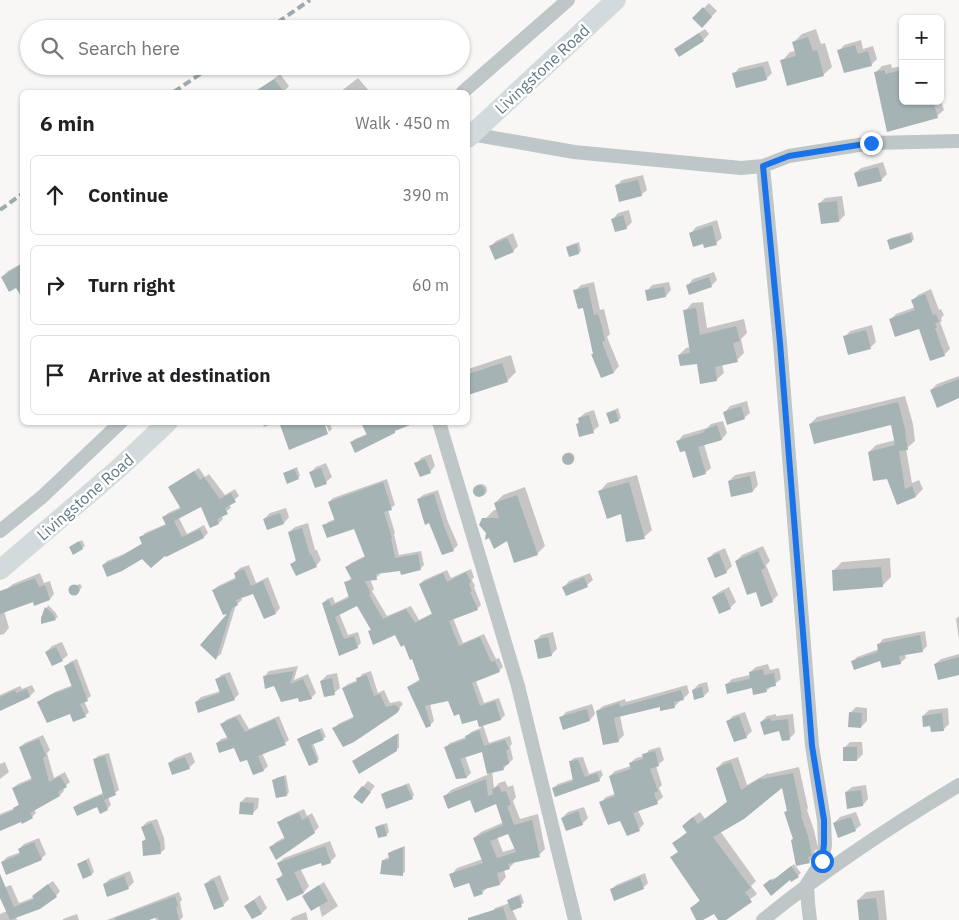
<!DOCTYPE html>
<html lang="en">
<head>
<meta charset="utf-8">
<style>
  body { margin:0; font-family:"IBM Plex Sans",sans-serif; background:#f2f2f2; color:#202124 }
  .controls { position:absolute; right:15px; top:15px; display:grid; overflow:hidden; border-radius:8px; box-shadow:0 1px 4px #0004 }
  .controls button { width:45px; height:45px; display:grid; place-items:center; padding:0; border:0; border-bottom:1px solid #e0e0e0; background:#fff; color:#202124; font:25px sans-serif }
  .stop { position:absolute; width:15px; height:15px; margin:-11px; border:4px solid #1a73e8; border-radius:50%; background:#fff }
  .stop.end { background:#1a73e8; border-color:#fff; box-shadow:0 1px 5px #0008 }
  .list { margin:0; padding:0; list-style:none }
  h2 { display:flex; justify-content:space-between; align-items:center; height:65px; margin:0; padding:0 20px; font-size:21px }
  h2 small { font-size:16px; font-weight:400; color:#757577 }
  .list li { display:grid; grid-template-columns:32px 1fr auto; gap:15px; align-items:center; box-sizing:border-box; height:80px; margin:0 10px 10px; padding:0 10px; border:1px solid #e0e0e0; border-radius:8px }
  .list b { display:block; font-size:19px; white-space:nowrap }
  .list em { font-size:16px; font-style:normal; color:#757577 }
  .icon { flex:none; width:28px; height:28px; fill:none; stroke:currentColor; stroke-width:2; stroke-linecap:round; stroke-linejoin:round }
  .map { position:relative; flex:none; width:959px; height:920px; overflow:hidden }
  .search { position:absolute; background:#fff; box-shadow:0 1px 4px #0004; left:20px; top:20px; width:450px; height:55px; display:flex; align-items:center; gap:12px; box-sizing:border-box; padding:0 18px; border-radius:28px; color:#757577; font-size:19px }
  .panel { position:absolute; background:#fff; box-shadow:0 1px 4px #0004; left:20px; top:90px; width:450px; height:335px; border-radius:8px }
  .map>svg:first-child { display:block }
</style>
</head>
<body>
<div class="map">
<svg width="959" height="920" viewBox="0 0 959 920">
  <rect width="100%" height="100%" fill="#f8f7f5"/>
  <!-- shadow -->
  <path fill="#0003" fill-rule="evenodd" d="M709,3L717,11L702,26L694,18Z
    M923,17H936V19H921Z
    M705,29L709,34L703,40L676,49L682,44Z
    M816,29L821,44L825,43L832,67L823,75L782,61L790,52L796,51L794,42L802,34Z
    M861,40L863,49L873,46L877,59L871,65L839,51L844,45Z
    M768,61L772,73L766,79L734,74L739,68Z
    M891,64L892,68L903,66V101H940V98L944,110L937,116L888,130L875,73L882,66Z
    M305,66H313L307,70Z
    M280,74L289,86L283,92H268L264,87Z
    M358,78L370,92H340Z
    M883,162L887,174L881,180L855,173L861,168Z
    M643,175L647,190L641,195L617,185L622,180Z
    M842,196L845,215L839,221L819,204L825,198Z
    M629,210L632,222L626,228L613,219L618,213Z
    M717,220L722,238L716,243H704L691,233L696,227Z
    M912,232L914,239L912,241L888,240L891,238Z
    M513,233L518,246L513,251L491,246L496,241Z
    M579,242L581,251L579,253L567,247L570,245Z
    M22,263V296L16,286L2,277L8,271Z
    M714,272L717,280L711,286L688,285L693,279Z
    M594,282L600,310L604,309L607,321L610,334L607,337L619,366L614,372L602,376L584,307L575,291L581,285Z
    M669,282L671,290L666,296L647,291L652,285Z
    M931,289L939,310L941,309L944,315L941,318L942,321L940,322L950,349L944,355L919,327L890,320L896,314L915,307L913,300L918,295Z
    M703,302L707,328L744,319L747,333L741,339L744,353L737,360L722,364L724,373L716,380L698,362L679,355L686,348L690,347L685,311L692,303Z
    M872,325L876,342L871,347L845,337L850,331Z
    M511,355L516,372L507,381L468,394V369Z
    M959,376V397L931,390L937,384Z
    M905,396L913,424L915,441L906,449L912,483L919,480L923,489L916,496L897,503L888,477L869,452L876,445L896,440L892,423L810,424L817,417Z
    M747,401L750,413L744,418L725,412L730,406Z
    M618,408L621,418L618,420L608,413Z
    M594,410L599,426L593,431L577,424L580,421L579,418L585,413Z
    M723,421L727,433L722,439L704,444L711,468L705,473L678,441L683,435L707,428L711,424Z
    M262,422H276L264,427Z
    M325,422H329L332,429L329,432Z
    M367,422H408L352,442L355,439L367,434L364,426Z
    M563.5 458a5.5 5.5 0 1 1 11 0a5.5 5.5 0 1 1-11 0Z
    M431,454L435,466L430,472L416,464L421,458Z
    M326,463L332,477L326,482L310,473L316,467Z
    M297,467L300,476L298,478L284,473Z
    M199,468L205,477L209,474L225,495L235,489L239,496L229,504L231,508L221,515L223,519L219,523L201,505L179,518L187,534L204,525L208,533L204,537L166,556V553L103,565L107,561L124,554L143,543L141,538L145,533L166,524L163,518L168,513L181,507L169,487Z
    M755,471L758,485L753,491L729,481L735,475Z
    M637,475L652,530L644,537L600,491L607,483Z
    M387,479L395,505L388,510L395,533L394,534L399,555L421,551L424,565L420,569H401L380,572V574L376,578L370,579L374,589L372,591L387,616L411,606L419,620L433,613L420,584L424,580L447,570L451,578L471,569L474,577L472,580L475,586L474,587L481,605L477,609L453,618L463,643L484,634L496,659L499,658L503,667L499,671L476,681L484,703L499,698L505,715L501,719L483,725L489,743L510,736L512,744L510,746L513,759L503,769L492,771L494,788L499,783L505,781L508,787L513,785L516,797L513,801L520,819L538,814L545,849L539,855L516,861L509,868L504,870L506,877L500,884L488,887L482,893L469,881L451,875L457,868L483,859L474,838L481,832L504,822L497,802L445,796L451,790L489,774L483,750L465,756L471,773L467,777H457L446,747L450,743L466,737L471,732L481,728L478,719L460,712L449,700L430,704L434,721L430,725L408,687L420,679L413,658L405,643L395,633L369,631L372,629L358,605L339,613L348,635L358,632L361,643L357,647L340,655L323,603L327,599L333,597L335,603L349,596L346,582L352,578L347,567L351,563L365,556L355,527L324,526L328,522L335,519L329,502L333,498ZM509,832L516,848L503,852L497,837Z
    M475 490a6 6 0 1 1 12 0a6 6 0 1 1-12 0Z
    M525,487L545,546L537,554L507,539L481,523L494,510H497L495,503L503,495Z
    M438,490L448,522L458,545L454,549L443,553L418,499L423,495Z
    M286,508L289,517L284,523L268,528L264,519L270,513Z
    M308,523L315,550H317L321,560L316,566L292,564L297,559L289,532L295,527Z
    M82,540L85,546L82,548L70,547Z
    M763,546L770,561L766,565L778,595L772,601L756,590L736,561L742,555Z
    M725,548L732,566L726,572L716,576L708,559L714,553Z
    M890,558L891,577L882,586L833,571L842,562Z
    M249,565L256,583L268,577L280,608L276,613L253,592L241,597L242,600L236,605L221,654L216,658L231,611L213,591L218,586L237,577L235,573L240,568Z
    M40,573L44,583L50,581L54,594L50,599L34,601L8,588L13,584Z
    M590,573L593,580L587,585L566,594L564,587L569,581Z
    M80,584L82,587L77,594L74,595L71,593V587Z
    M729,587L736,602L730,608L713,597L719,592Z
    M48,605L55,612L58,617L55,619L42,618Z
    M0,607H3L9,628L4,634L0,635Z
    M959,616V639L956,619Z
    M925,631L927,646L922,651L905,654L906,658L900,663L881,660L852,662L857,657L879,649L878,645L883,639Z
    M553,632L557,649L551,655L535,641L541,635Z
    M62,642L68,655L62,660L46,652L52,646Z
    M959,654V671L935,664L941,659Z
    M77,659L91,696L84,701L89,712L85,716L38,702L55,692L73,685L66,666L70,662Z
    M768,664L770,670L779,668L781,679L766,691L753,687L726,685L732,679L750,675V672L756,667Z
    M298,666L294,680L308,674L316,693L311,698L298,696L264,677L269,671Z
    M371,671L378,693L384,690L390,703L400,701L403,704L396,712L334,729L338,724L355,716L343,688L348,684L358,680L362,674Z
    M230,672L239,694L234,699L196,702L201,697L221,691L216,680L221,675Z
    M337,673L340,688L334,693L321,681L327,675Z
    M707,682L709,691L704,696L693,690L699,684Z
    M32,685L35,691L30,696L0,710V695L20,686L22,689Z
    M687,685L689,693L683,699H680V701L674,707L661,706L620,716L624,735L619,740L604,744L597,711L603,706L625,699L626,702Z
    M592,704L595,714L590,720L561,718L566,712Z
    M856,707L867,708V721L861,727L850,713Z
    M948,708L949,724L944,729L932,725L923,716L929,710Z
    M745,712L752,731L746,737L728,721L733,716Z
    M240,714L249,729L279,716L289,740L285,743L262,753L268,766L264,770L253,774L247,758L235,747L217,743L221,739L228,737L222,724L226,720Z
    M776,714V716L793,714L795,733L789,739L779,729L761,722L767,716Z
    M322,728L326,737L313,743L319,759L317,761L301,737Z
    M399,733V748L396,750L356,759Z
    M43,735L50,750L47,753L54,778L65,772L70,782L63,788L64,791L60,795L34,809L36,813L32,817L0,829V814L15,808L20,803L13,788L18,784L32,778L20,747L25,743Z
    M850,742H862L863,754L857,760L844,748Z
    M660,747L664,760L656,766L662,785L659,788L663,797L657,802L638,810L644,824L639,829L621,819L601,802L606,797L615,794L610,776L615,771L631,766L630,763L636,758L644,756L649,750Z
    M191,752L195,762L189,768L169,763L175,758Z
    M109,753L119,790L108,797L111,805L107,809L98,806L74,807L78,804L103,793L94,760L98,756Z
    M583,757L589,774L601,770L603,775L599,780L553,788L558,784L573,779L570,762L574,758Z
    M738,757L747,785L768,773V774L799,767L808,808L807,810L814,830L818,848L814,852L815,855L809,862L794,838L786,812L788,810L783,786L720,831L756,881L751,886L757,894L723,920H720L714,912L698,920L691,908L700,900L672,858L679,851L674,843L687,832L683,826L689,820L700,812L705,819L728,801L717,768L723,762Z
    M5,762L9,772L0,779V764Z
    M286,775L289,792L287,795L274,780L276,778Z
    M368,781L375,786L362,803L354,797Z
    M409,783L414,795L412,798L382,795L385,792Z
    M866,785L868,799L863,805L846,792L852,787Z
    M246,797L259,798L258,808L252,814L241,802Z
    M584,807L588,818L582,824L562,818L568,812Z
    M304,809L307,816L312,813L319,827L314,832L271,847L276,842L285,837L279,822L284,818Z
    M856,812L861,825L855,830L834,823L840,817Z
    M157,819L164,838L165,849L160,853L143,842L146,838L142,827L147,822Z
    M387,823L389,832L386,835L376,827L379,825Z
    M39,838L46,854L41,859L2,862L7,857L21,852L19,849L24,844Z
    M330,841L336,856L330,862L321,861L300,868L309,886L304,892L288,900L278,879L283,874L278,863L284,858Z
    M405,846V872L402,874L383,861L386,858H390L389,854L392,851Z
    M89,858L94,872L92,874L78,864Z
    M794,864L801,873L792,881L790,879L767,883L774,878L775,879Z
    M130,871L134,882L128,888L104,884L110,879Z
    M645,873L648,883L643,888L611,890L616,885Z
    M220,875L229,899L223,905L205,884L211,879Z
    M53,881L60,891L56,896L16,917L17,920H0V914L7,911L0,895V891L3,888L11,885L19,903L40,895L44,887Z
    M324,882L338,906L322,917L319,905L309,892Z
    M884,890L887,920H861L858,900L866,892Z
    M179,892L182,900L180,902L183,917L180,920H156L155,917L145,920H107Z
    M521,894L524,903L512,909L517,920H496L493,911L495,908L510,903L509,900L511,898Z
    M260,895L267,908L262,913L253,918L245,906Z
    M306,912L308,920H290L293,917Z
    M77,914L79,920H63V919Z"/>
  <!-- building -->
  <path fill="#a5b3b5" fill-rule="evenodd" d="M703,7L712,17L702,28L692,18Z
    M699,33L704,41L679,57L674,49Z
    M808,37L813,51L817,50L824,76L787,86L780,60L796,56L792,42Z
    M855,45L858,54L868,51L872,66L844,73L837,50Z
    M763,66L767,80L736,88L732,73Z
    M885,70V74L903,70V101H933L938,118L887,132L874,72Z
    M274,79L284,92H254Z
    M878,167L882,181L858,187L854,173Z
    M638,180L642,196L619,202L615,185Z
    M837,201L839,222L821,224L818,203Z
    M623,215L627,229L615,232L611,219Z
    M712,225L717,245L704,248L703,244L693,247L689,233Z
    M910,234L912,242L890,250L887,240Z
    M507,238L514,252L495,260L489,246Z
    M577,244L579,254L569,257L566,247Z
    M22,264V298L16,288L9,292L1,277Z
    M709,277L712,287L689,295L686,285Z
    M588,287L594,315L598,314L602,327L605,341L602,342L614,373L601,378L591,354H593L583,308L578,309L573,290Z
    M664,287L666,297L647,301L645,290Z
    M925,294L933,315L936,314L939,322L935,323L937,328H935L945,356L930,361L919,329L895,337L889,319L915,310L911,300Z
    M696,308L700,335L736,326L740,341L733,343L738,362L715,367L717,381L700,384L697,364L680,366L678,355L690,353L683,310Z
    M866,330L871,349L848,355L843,336Z
    M502,363L508,382L468,395V374Z
    M959,379V398L937,408L930,390Z
    M898,402L906,433H905L908,450L899,451L905,489L912,486L916,497L897,505L887,479L873,481L868,452L895,445L891,425L814,444L809,424Z
    M741,406L745,419L727,425L723,412Z
    M615,410L619,421L610,424L606,413Z
    M589,415L594,433L579,437L576,424L579,423L578,418Z
    M279,422H324L328,434L289,450Z
    M369,422H415V423L395,431V433L355,453L350,442L367,435L362,425Z
    M717,425L722,440L698,447L706,474L693,478L685,451L680,452L676,441L705,432L704,430Z
    M562 459a6 6 0 1 1 12 0a6 6 0 1 1-12 0Z
    M425,459L431,473L420,477L414,463Z
    M321,468L327,484L315,488L309,472Z
    M294,469L299,479L287,484L283,473Z
    M194,471L200,480L204,477L220,499L231,493L236,502L225,508L228,514L217,519L219,524L210,528L201,507L174,521L182,537L200,529L204,538L166,557L165,556L151,568L142,559L122,571L107,577L102,565L118,558L142,544L139,537L166,525L162,517L181,509L168,487Z
    M750,476L753,492L731,497L728,481Z
    M383,482L392,510L384,512L392,538H391L395,558L418,554L421,570L401,575L400,571L376,574L377,580L365,581L371,594L369,595L383,619L406,609L415,623L432,614L419,584L443,573L447,582L466,572L471,582L469,584L472,591L470,592L478,610L449,621L459,646L480,637L491,662L495,661L500,672L472,683L480,706L495,701L501,720L479,727L477,720L462,724L459,714L454,716L448,701L425,706L431,726L426,728L407,687L420,681L412,659L410,660L404,645L401,647L395,635L373,645L368,631L371,630L357,606L335,617L344,639L354,636L358,648L339,656L322,603L329,600L331,606L349,598L344,582L352,580L345,567L365,557L354,529L327,538L322,525L335,521L328,502Z
    M629,482L645,539L626,542L621,514L607,519L598,491Z
    M473 491a6 6 0 1 1 12 0a6 6 0 1 1-12 0Z
    M434,494L444,526L454,551L442,555L429,523L425,525L417,499Z
    M517,495L538,555L514,563L507,541L494,549L489,538L485,540L486,533L479,525L482,518H499L494,503Z
    M280,513L284,524L267,530L263,519Z
    M302,528L310,555L311,554L317,567L296,576L290,564L296,561L288,532Z
    M79,541L83,549L73,555L69,547Z
    M758,551L765,568L761,570L773,602L761,607L756,592L747,595L735,561Z
    M719,553L727,573L715,578L707,558Z
    M881,567L883,587L833,591L832,570Z
    M244,569L251,586L263,581L276,614L264,619L253,594L236,600L238,605L232,608L216,660L200,645L227,614L223,615L212,590L236,579L234,573Z
    M584,577L588,587L566,596L562,587Z
    M35,578L39,587L45,585L50,600L34,606L33,602L0,614V591Z
    M68.5 590a5.5 5.5 0 1 1 11 0a5.5 5.5 0 1 1-11 0Z
    M724,592L731,609L719,614L712,597Z
    M45,607L53,614L56,620L41,624V618Z
    M920,635L923,652L899,656L901,664L882,668L880,661L854,670L851,661L878,652L877,644Z
    M548,637L552,656L538,659L534,640Z
    M56,647L63,661L52,666L45,652Z
    M959,657V675L938,680L934,664Z
    M73,662L88,701L80,704L86,717L73,722L70,714L47,723L37,702L50,695L72,687L64,666Z
    M763,669L764,675L774,673L776,686L766,688L767,692L753,695L752,688L727,694L725,684L750,679L749,672Z
    M294,671L290,684L303,679L312,699L299,702L298,698L281,702L274,686L265,689L263,676Z
    M367,675L374,696L380,694L386,707L395,705L400,709L397,713L354,742L343,747L332,728L354,718L342,688L357,682L356,678Z
    M225,676L235,700L198,713L195,702L220,693L215,679Z
    M332,678L335,695L324,697L320,681Z
    M702,687L704,697L694,700L692,690Z
    M27,689L30,697L0,711V697L15,690L16,693Z
    M681,690L684,700L674,702L675,708L660,711V707L614,718L619,742L603,745L596,711L619,703L620,707Z
    M587,709L590,721L563,730L559,717Z
    M849,712L862,713L861,728L848,727Z
    M942,713L944,731L931,732L930,726L923,727L922,716Z
    M739,716L747,738L734,742L726,721Z
    M236,717L245,732L275,719L286,745L258,756L264,771L253,775L247,760L240,762L234,748L219,753L216,743L228,739L220,724Z
    M770,718L771,721L788,719L790,740L782,741L779,731L764,735L760,722Z
    M319,729L324,740L311,745L318,762L309,766L297,739Z
    M479,730L484,746L505,740L509,749L506,750L509,764L503,766L504,770L487,774L482,752L460,759L467,778L456,779L444,747L466,739L465,736Z
    M397,734V751L359,774L352,761Z
    M39,739L46,756L43,758L49,782L60,776L67,787L58,792L60,796L30,813L33,818L22,824L21,822L0,831V816L14,810L13,808L19,805L12,788L32,780L19,747Z
    M843,747H857V761H843Z
    M655,751L659,766L650,769L658,791L654,793L658,804L633,813L640,831L627,836L620,821L608,825L599,802L615,796L609,776L631,769L629,763L643,759L642,754Z
    M105,756L116,795L104,800L108,810L100,814L97,807L77,816L73,807L102,795L104,798L93,759Z
    M185,757L190,769L172,775L168,763Z
    M578,760L585,777L597,773L600,781L555,797L552,788L573,781L569,761Z
    M731,762L741,790L761,778L762,779L793,773L802,816H801L808,836L812,856L808,857L810,863L796,866L791,840L793,839L784,812L787,811L782,788L744,819L713,837L751,888L745,892L752,902L726,920H718L714,914L703,920H696L690,908L700,901L670,857L678,852L672,843L687,833L682,826L693,817L698,824L727,802L716,768Z
    M284,776L287,796L276,798L272,780Z
    M486,779L488,796L493,794L492,789L499,786L501,792L506,791L511,805L507,806L514,825L532,820L540,857L508,864L510,869L497,873L500,885L481,890L483,894L474,897L469,883L454,888L449,874L483,863L473,838L503,825L496,804L475,813L470,800L448,809L443,796ZM508,834L516,852L497,858L490,841Z
    M406,785L413,799L386,809L381,794Z
    M362,786L371,792L362,804L353,797Z
    M861,790L863,806L847,809L845,792Z
    M240,802L254,803L253,815L239,814Z
    M578,811L583,825L566,831L561,818Z
    M299,813L302,820L308,817L315,833L276,860L269,847L285,839L277,822Z
    M851,817L856,831L838,838L833,823Z
    M152,823L160,843L161,854L143,856L142,841L146,840L141,827Z
    M384,825L387,836L378,838L375,827Z
    M34,842L42,860L6,875L1,862L20,854L18,849Z
    M325,846L331,863L322,866L321,863L294,872L304,893L287,901L276,879L283,876L277,863Z
    M403,847V876L380,874L382,860H389L388,853Z
    M86,860L92,875L83,879L77,864Z
    M791,866L799,877L791,882L790,880L771,896L763,885L771,879L772,881Z
    M0,874L14,907L34,899L32,896L48,884L57,897L40,909L10,920L0,898Z
    M124,876L129,889L107,897L103,884Z
    M640,877L644,889L614,901L610,889Z
    M214,880L224,906L214,910L204,884Z
    M319,885L328,901L311,911L302,896Z
    M175,896L178,906L176,907L179,920H159L158,917L149,920H115V918Z
    M519,896L522,907L511,911L507,900Z
    M876,898L879,920H859L857,900Z
    M254,900L262,914L252,919L244,906Z
    M503,907L507,920H468V918Z"/>
  <g fill="none" stroke-linecap="round" stroke-linejoin="round">
    <!-- minor -->
    <path stroke="#bec6c8" stroke-width="14" d="M463,92L568,0
      M471,134L574,152L741,168L763,166L789,156L871,143L959,141
      M763,166L780,343L812,746L824,820L825,845L822,861L807,884L808,903L810,920
      M439,422L518,686L575,920
      M0,531L42,497L121,422
      M763,920C824,870 891,826 959,785"/>
    <!-- highway -->
    <path stroke="#d2dadc" stroke-width="20" d="M468,138L616,0
      M0,570L118,469L168,422"/>
    <!-- rail -->
    <path stroke="#9eaaad" stroke-width="4" stroke-dasharray="8 4" stroke-linecap="butt" d="M268,29L310,0
      M174,92L212,66
      M0,210L22,194"/>
  </g>
  <g fill="none" stroke-linecap="round" stroke-linejoin="round">
    <!-- route -->
    <path stroke="#1a73e8" stroke-width="6" d="M822,861L824,844V820L812,746L780,343L763,166L789,156L871,143"/>
  </g>
  <g text-anchor="middle" stroke-width="5" stroke-linejoin="round" paint-order="stroke">
    <!-- street labels -->
    <g font-size="16" fill="#617b82" stroke="#fff">
      <text transform="translate(542 69) rotate(-43)" y="6">Livingstone Road</text>
      <text transform="translate(85 497) rotate(-41)" y="6">Livingstone Road</text>
    </g>
  </g>
</svg>
<div class="controls">
<button>+</button>
<button>−</button>
</div>
<div class="stop" style="left:822px;top:861px"></div>
<div class="stop end" style="left:871px;top:143px"></div>
<div class="search"><svg class="icon" aria-label="search" viewBox="0 0 24 24"><circle cx="10" cy="10" r="6"/><path d="M15 15l6 6"/></svg>Search here</div>
<section class="panel">
<h2>6 min<small>Walk · 450 m</small></h2>
<ul class="list">
<li><svg class="icon" aria-label="ahead" viewBox="0 0 24 24"><path d="M12 20V5M6 11l6-6 6 6"/></svg><div><b>Continue</b></div><em>390 m</em></li>
<li><svg class="icon" aria-label="right" viewBox="0 0 24 24"><path d="M7 20v-9h11M14 6l5 5-5 5"/></svg><div><b>Turn right</b></div><em>60 m</em></li>
<li><svg class="icon" aria-label="arrive" viewBox="0 0 24 24"><path d="M6 21V4h12l-3 4 3 4H6"/></svg><div><b>Arrive at destination</b></div></li>
</ul>
</section>
</div>
</body>
</html>
